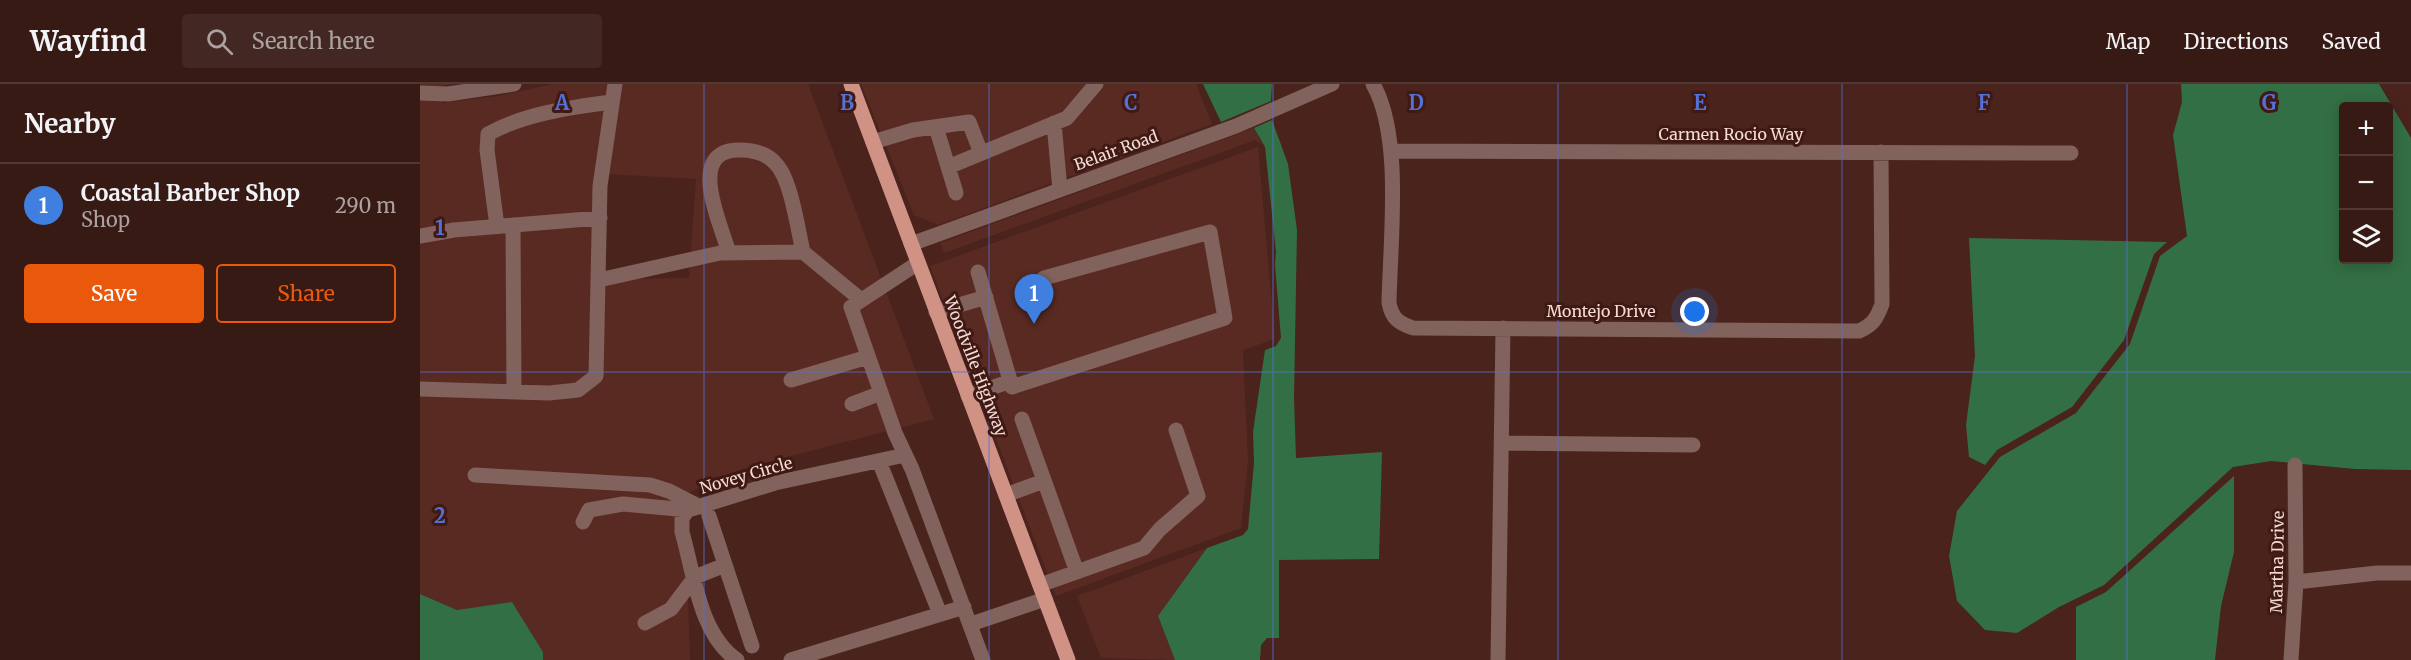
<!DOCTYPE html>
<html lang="en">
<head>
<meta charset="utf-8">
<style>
  body { margin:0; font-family:Merriweather,serif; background:#432722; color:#f1f3f6 }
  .controls { position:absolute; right:18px; top:18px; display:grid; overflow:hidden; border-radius:6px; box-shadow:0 3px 15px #0003 }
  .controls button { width:54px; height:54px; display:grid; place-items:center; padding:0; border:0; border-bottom:2px solid #523834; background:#381a15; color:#f1f3f6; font:30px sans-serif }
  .you { position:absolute; left:1275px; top:228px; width:21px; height:21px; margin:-15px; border:4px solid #fff; border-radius:50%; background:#1a73e8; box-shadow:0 0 0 9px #1a73e833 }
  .badge { display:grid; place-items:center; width:39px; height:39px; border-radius:50%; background:#ea580c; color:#fff; font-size:20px; font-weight:700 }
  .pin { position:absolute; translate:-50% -50px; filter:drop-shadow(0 2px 3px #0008) }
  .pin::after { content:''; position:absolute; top:32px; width:21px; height:18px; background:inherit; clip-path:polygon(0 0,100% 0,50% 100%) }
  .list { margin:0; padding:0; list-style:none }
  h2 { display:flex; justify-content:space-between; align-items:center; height:78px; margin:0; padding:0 24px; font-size:26px }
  h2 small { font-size:20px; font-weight:400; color:#aba1a0 }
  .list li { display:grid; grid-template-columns:39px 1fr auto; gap:18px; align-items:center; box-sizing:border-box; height:84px; padding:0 24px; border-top:2px solid #523834 }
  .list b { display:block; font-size:22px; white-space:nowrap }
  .list p { margin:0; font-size:20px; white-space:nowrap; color:#aba1a0 }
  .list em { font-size:20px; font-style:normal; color:#aba1a0 }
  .actions { display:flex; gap:12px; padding:18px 24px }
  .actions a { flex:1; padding:14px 0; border:2px solid #ea580c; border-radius:6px; text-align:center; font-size:21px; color:#ea580c }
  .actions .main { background:#ea580c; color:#fff }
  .icon { flex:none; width:33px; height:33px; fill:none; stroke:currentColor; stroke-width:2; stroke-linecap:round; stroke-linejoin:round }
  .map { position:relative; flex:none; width:1991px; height:576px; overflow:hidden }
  header { display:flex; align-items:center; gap:36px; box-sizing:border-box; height:84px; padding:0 30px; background:#381a15; border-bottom:2px solid #523834 }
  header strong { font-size:28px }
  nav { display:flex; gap:33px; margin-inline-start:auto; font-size:21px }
  .search { width:420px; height:54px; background:#432722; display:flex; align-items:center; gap:15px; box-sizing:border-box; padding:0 21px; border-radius:6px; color:#aba1a0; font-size:22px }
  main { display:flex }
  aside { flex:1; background:#381a15 }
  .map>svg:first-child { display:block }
</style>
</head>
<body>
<header>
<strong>Wayfind</strong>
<div class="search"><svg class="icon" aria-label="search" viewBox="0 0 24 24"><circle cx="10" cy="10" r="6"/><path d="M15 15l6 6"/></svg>Search here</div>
<nav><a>Map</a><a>Directions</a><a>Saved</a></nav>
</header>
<main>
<aside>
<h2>Nearby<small></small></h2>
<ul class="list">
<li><span class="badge" style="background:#3f7fe0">1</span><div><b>Coastal Barber Shop</b><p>Shop</p></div><em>290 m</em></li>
</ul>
<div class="actions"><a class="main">Save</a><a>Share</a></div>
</aside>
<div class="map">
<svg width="1991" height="576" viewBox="0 0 1991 576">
  <rect width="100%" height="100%" fill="#4a231c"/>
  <!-- built -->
  <path fill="#592a22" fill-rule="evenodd" d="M0,0H35L20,2L22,19L78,12L133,0H388L514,335L325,384L270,408L265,415L270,576H123V568L92,518L37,526L0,510ZM185,90L276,95L269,194L184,195Z
    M441,0H776L792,40L518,141L494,131Z
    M834,44L842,61L836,56L524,169L520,159Z
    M838,63L855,255L823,266L828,378L821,444L636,512L510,182Z
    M787,464L738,532L755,576L681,574L657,512Z"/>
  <!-- forest -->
  <path fill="#336f44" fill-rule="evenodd" d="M783,0H852L851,17L801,38Z
    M1761,0H1959L1991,54V386L1935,385L1851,377L1813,383L1684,501L1639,523L1597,549L1565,546L1537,517L1529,472L1537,427L1580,373L1656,329L1710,260L1740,172L1767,152L1753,51L1762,18ZM1924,22H1968V176H1924Z
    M852,36L868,80L877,146L874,314L876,374L962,368L959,475L859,476V554H847L841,561L840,576H755L738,532L787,464L823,451L828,445L834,379L833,348L845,266L856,262L861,254L855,181L856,168L845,63L834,44Z
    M1549,154L1747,158L1734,170L1704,256L1652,323L1577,366L1565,381L1549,373L1546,341L1555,272Z
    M1814,392V468L1801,522L1795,576H1656V523L1686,508Z
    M0,510L37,526L92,518L123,568V576H0Z"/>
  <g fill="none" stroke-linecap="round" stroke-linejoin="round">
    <!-- minor -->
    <path stroke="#81625c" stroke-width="15" d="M953,0C983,53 970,157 969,219C972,234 978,239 993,244L1439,247C1453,241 1457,234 1462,220L1461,68
      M0,9L28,10L94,0
      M634,39L640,106
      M516,43L536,109
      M453,58L493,46L549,38L561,69
      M972,67L1651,69
      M528,83L647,34L676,0
      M93,141L94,308
      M77,142L67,66L68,50C103,30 152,23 192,18
      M0,152L34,146L180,134
      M491,160L816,42L912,0
      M309,169C301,140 265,66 319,66C332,66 347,69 356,80C371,95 378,146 383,168
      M498,179L431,223L475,349L492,385L563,576
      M558,188L592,303L805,234L790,148L624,194
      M179,196L300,169L383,168L440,215
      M516,228L566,213
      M371,296L448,273
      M0,305L129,309L158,306L176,292L180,102L195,0
      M548,312L591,297
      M432,320L461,309
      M602,335L657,488
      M1081,359L1273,361
      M459,377L520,530
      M55,391L230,401L249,407L280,423
      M586,411L624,397
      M289,432L332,562
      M163,438L169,426L203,420L268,426
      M1876,498L1957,489H1991
      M620,501L724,464L740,445L778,412L756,346
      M225,539L251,525L275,493L305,481
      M551,540L625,515
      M317,576C279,550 274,489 262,448V434L268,426L355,399L485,371
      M371,576L544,523
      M1078,576L1083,244
      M1871,576L1876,498L1875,381"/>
    <!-- major -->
    <path stroke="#d19286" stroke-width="15" d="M431,0L648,576"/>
  </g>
  <!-- grid -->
  <path fill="none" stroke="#5371d7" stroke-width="1.5" stroke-opacity="0.55" d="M284,0V576M569,0V576M853,0V576M1138,0V576M1422,0V576M1707,0V576M0,288H1991"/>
  <g text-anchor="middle" stroke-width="6" stroke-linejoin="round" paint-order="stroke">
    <!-- street labels -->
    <g font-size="16" fill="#f5dad5" stroke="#3f1913">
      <text x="1311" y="56">Carmen Rocio Way</text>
      <text transform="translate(696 66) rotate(-20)" y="6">Belair Road</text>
      <text x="1181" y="233">Montejo Drive</text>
      <text transform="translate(556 282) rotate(69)" y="6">Woodville Highway</text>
      <text transform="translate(326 391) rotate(-16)" y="6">Novey Circle</text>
      <text transform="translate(1857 478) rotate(-89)" y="6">Martha Drive</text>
    </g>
  </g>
  <g font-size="20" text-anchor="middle" font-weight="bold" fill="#5371d7" stroke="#3f1913" stroke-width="6" stroke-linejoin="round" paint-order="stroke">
    <text x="142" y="26">A</text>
    <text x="427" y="26">B</text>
    <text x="711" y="26">C</text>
    <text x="996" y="26">D</text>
    <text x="1280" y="26">E</text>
    <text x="1564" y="26">F</text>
    <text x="1849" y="26">G</text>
    <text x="20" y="151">1</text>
    <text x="20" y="439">2</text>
  </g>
</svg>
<div class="controls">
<button>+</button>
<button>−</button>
<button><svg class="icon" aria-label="layers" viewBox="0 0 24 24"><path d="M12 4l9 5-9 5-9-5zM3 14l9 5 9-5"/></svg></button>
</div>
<div class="you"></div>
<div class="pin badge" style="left:614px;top:240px;background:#3f7fe0">1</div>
</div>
</main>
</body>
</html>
